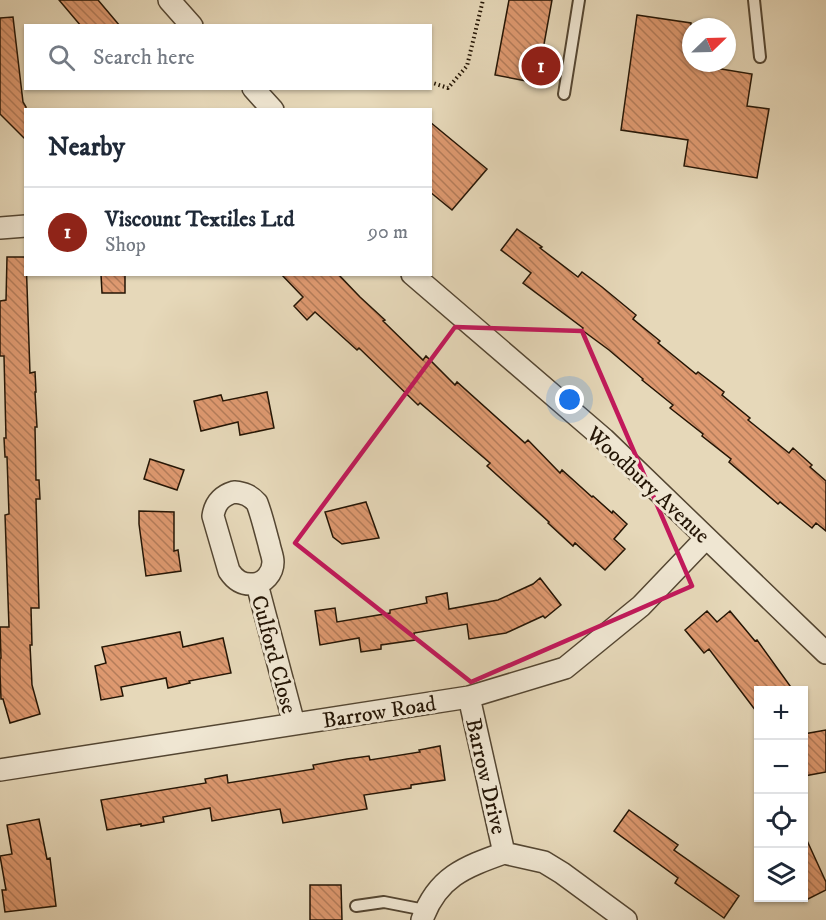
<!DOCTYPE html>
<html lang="en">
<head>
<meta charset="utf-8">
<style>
  body { margin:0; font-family:"IM FELL DW Pica",serif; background:#f2f2f3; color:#1f2937 }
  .controls { position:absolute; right:18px; bottom:18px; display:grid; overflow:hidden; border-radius:0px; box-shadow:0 2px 4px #0004 }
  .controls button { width:54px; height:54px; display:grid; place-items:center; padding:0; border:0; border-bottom:2px solid #e0e1e3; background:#fff; color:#1f2937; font:30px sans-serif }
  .compass { position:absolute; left:682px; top:18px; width:54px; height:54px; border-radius:50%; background:#fff; box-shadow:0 2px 4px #0004; rotate:67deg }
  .you { position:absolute; left:570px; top:400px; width:21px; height:21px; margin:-15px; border:4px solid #fff; border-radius:50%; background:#1a73e8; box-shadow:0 0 0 9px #1a73e833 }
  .badge { display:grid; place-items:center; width:39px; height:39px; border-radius:50%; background:#8f2418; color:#fff; font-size:20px; font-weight:700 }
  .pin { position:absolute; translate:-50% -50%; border:3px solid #fff; box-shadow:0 2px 6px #0006 }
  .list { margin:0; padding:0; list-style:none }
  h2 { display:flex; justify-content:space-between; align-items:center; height:78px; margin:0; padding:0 24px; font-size:26px }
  h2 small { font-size:20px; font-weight:400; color:#747a83 }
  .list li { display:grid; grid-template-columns:39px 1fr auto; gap:18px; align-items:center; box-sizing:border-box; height:90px; padding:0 24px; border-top:2px solid #e0e1e3 }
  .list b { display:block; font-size:22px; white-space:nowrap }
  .list p { margin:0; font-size:20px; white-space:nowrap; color:#747a83 }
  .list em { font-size:20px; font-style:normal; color:#747a83 }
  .icon { flex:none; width:33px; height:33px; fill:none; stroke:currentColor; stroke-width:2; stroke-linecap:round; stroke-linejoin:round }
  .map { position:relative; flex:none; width:826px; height:920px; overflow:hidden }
  .search { position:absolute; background:#fff; box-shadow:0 2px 4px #0004; left:24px; top:24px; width:408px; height:66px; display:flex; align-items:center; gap:15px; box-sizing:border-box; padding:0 21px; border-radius:0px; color:#747a83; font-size:22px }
  .panel { position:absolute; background:#fff; box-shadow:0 2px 4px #0004; left:24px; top:108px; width:408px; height:168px; border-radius:0px }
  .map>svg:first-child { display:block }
</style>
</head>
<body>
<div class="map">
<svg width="826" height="920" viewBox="0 0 826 920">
  <defs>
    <pattern id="building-back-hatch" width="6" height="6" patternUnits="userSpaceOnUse" patternTransform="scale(1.5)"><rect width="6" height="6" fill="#de9970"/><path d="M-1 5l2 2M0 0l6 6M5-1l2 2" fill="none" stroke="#b47c5a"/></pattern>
  </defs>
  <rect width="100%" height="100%" fill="#e6d8b9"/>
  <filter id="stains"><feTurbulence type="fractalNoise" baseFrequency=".00333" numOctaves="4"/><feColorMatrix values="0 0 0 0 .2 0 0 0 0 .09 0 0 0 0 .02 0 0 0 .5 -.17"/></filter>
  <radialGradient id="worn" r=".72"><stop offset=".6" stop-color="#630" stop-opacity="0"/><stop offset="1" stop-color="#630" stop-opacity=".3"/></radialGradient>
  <!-- building -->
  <path fill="url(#building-back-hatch)" stroke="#241505" stroke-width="1.5" d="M59,0H98L120,26H81Z
    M509,0H552L537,83L495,75Z
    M637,15L691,23V64L752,74L747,106L769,109L757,178L684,166L688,140L621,130Z
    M13,17L23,102L26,107V140L0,114V18Z
    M430,122L487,169L452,210L430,192Z
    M517,229L542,247L540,248L578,277L582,272L602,287L636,315L633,319L660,341L658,343L696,374L698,372L724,392L722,395L750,418L748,420L789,453L793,448L812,465L810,467L826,481V531L816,523L812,528L780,502L778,504L729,462L731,459L702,436L703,434L670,408L673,405L642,380L643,379L609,350L582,330L583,328L523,283L531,273L501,250Z
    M7,257H26L30,373L35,372L36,392H35L37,427H35L36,480H39L40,499H36L39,608H31L32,645H30L32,685L40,714L10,723L3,699H1L0,672V658H1L0,627H9L5,515L9,514L7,457H5L4,438H6L4,356H0V301L6,300Z
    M101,274H125V293H102Z
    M281,274H338L360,297L385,320L383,321L423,360L426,356L455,385L457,382L525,443L528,440L560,473L562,470L592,497L593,496L612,513L613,511L627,524L614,539L625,549L605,570L575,543L573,546L548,523L549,522L487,466L490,463L420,403L418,405L359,348L357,350L315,312L307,320L294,306L303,297Z
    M267,392L274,428L240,435L238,422L201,431L194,401L221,395L223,401Z
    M150,459L184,470L177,490L144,479Z
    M366,502L379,538L342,544L333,537L325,512Z
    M139,511L174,512V551L178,550L181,571L146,576L139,524Z
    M540,578L561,605L545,618L543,616L506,633L469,639L467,624L414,633L415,640L381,645V649L361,652L359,638L320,645L315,611L335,608L337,622L390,613V610L427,603L426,597L447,593L449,609L498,600L533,584Z
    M707,611L717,622L730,611L755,641L757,640L793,690H759V715L709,649L704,653L685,630Z
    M180,632L183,647L223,638L231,673L189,681L190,683L168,688L166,678L121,687L123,696L101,700L95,666L106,663L102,647Z
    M826,730V772L804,776V734Z
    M440,746L445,780L411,785V788L364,795L367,809L283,823L280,809L212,821L210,808L163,817L164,822L141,826V824L107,830L101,800L206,783L205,779L227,775L228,783L314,769L313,765L347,759L369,756L370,760L420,752L419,750Z
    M629,810L678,845L674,850L739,896L724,918L675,883L678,878L614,831Z
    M39,819L47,859L50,858L56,906L5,912L2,890H6L0,856L12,854L7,825Z
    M804,834L826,882V890L804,901Z
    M310,885H341L342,920H310Z"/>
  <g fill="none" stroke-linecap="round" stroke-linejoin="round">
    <!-- lane casing -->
    <g stroke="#544632" stroke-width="14">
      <path id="lane" d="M754,0L760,57
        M564,94L579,0
        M356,906L384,902L425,910"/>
    </g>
    <!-- street casing -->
    <g stroke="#544632" stroke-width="24">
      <path id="street" d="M169,0L192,26
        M253,88L273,110
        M0,228L26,226
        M412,274L604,439L826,653
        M234,492C244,493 250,495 257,503C262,516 265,530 269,544C270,550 273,556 273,562C273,573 264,584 253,584C242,585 235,580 229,571L213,516C215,503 221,496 234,492Z
        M257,584L294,724
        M0,770L469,697L565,668L641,606L706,538
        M504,853L544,862L562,873L626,920
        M422,920C437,877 465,867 504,853L469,697"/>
    </g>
    <!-- path -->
    <path stroke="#241505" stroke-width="4" stroke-dasharray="1.5 3" stroke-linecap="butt" d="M430,82L448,88L467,66L483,0"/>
    <!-- lane -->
    <use href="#lane" stroke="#efe6d2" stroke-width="10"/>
    <!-- street -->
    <use href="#street" stroke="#efe6d2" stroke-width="21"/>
  </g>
  <!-- marked area -->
  <path fill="none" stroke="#c2185b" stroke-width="4.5" stroke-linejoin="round" d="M455,327L582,331L692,586L471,682L295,543Z"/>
  <g text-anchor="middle" stroke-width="6" stroke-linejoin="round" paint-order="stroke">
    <!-- street labels -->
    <g font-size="22" fill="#241505" stroke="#efe6d2">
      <text transform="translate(649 484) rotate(43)" y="8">Woodbury Avenue</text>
      <text transform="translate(275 654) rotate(75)" y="8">Culford Close</text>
      <text transform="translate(379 711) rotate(-9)" y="8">Barrow Road</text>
      <text transform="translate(487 776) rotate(77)" y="8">Barrow Drive</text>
    </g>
  </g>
  <rect width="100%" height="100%" filter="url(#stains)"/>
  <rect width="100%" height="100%" fill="url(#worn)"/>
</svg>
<div class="controls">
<button>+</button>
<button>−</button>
<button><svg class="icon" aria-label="locate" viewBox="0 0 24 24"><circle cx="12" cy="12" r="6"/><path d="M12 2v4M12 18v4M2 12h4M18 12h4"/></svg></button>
<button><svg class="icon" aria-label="layers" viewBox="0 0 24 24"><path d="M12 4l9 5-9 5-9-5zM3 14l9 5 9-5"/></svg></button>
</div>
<svg class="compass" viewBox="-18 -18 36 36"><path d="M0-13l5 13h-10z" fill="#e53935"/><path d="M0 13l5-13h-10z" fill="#747a83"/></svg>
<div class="you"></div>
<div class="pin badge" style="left:541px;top:66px">1</div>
<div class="search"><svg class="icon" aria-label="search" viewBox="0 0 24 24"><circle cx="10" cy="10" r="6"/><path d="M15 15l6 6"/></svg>Search here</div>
<section class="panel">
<h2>Nearby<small></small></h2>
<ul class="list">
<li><span class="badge">1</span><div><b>Viscount Textiles Ltd</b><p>Shop</p></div><em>90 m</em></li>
</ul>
</section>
</div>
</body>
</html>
